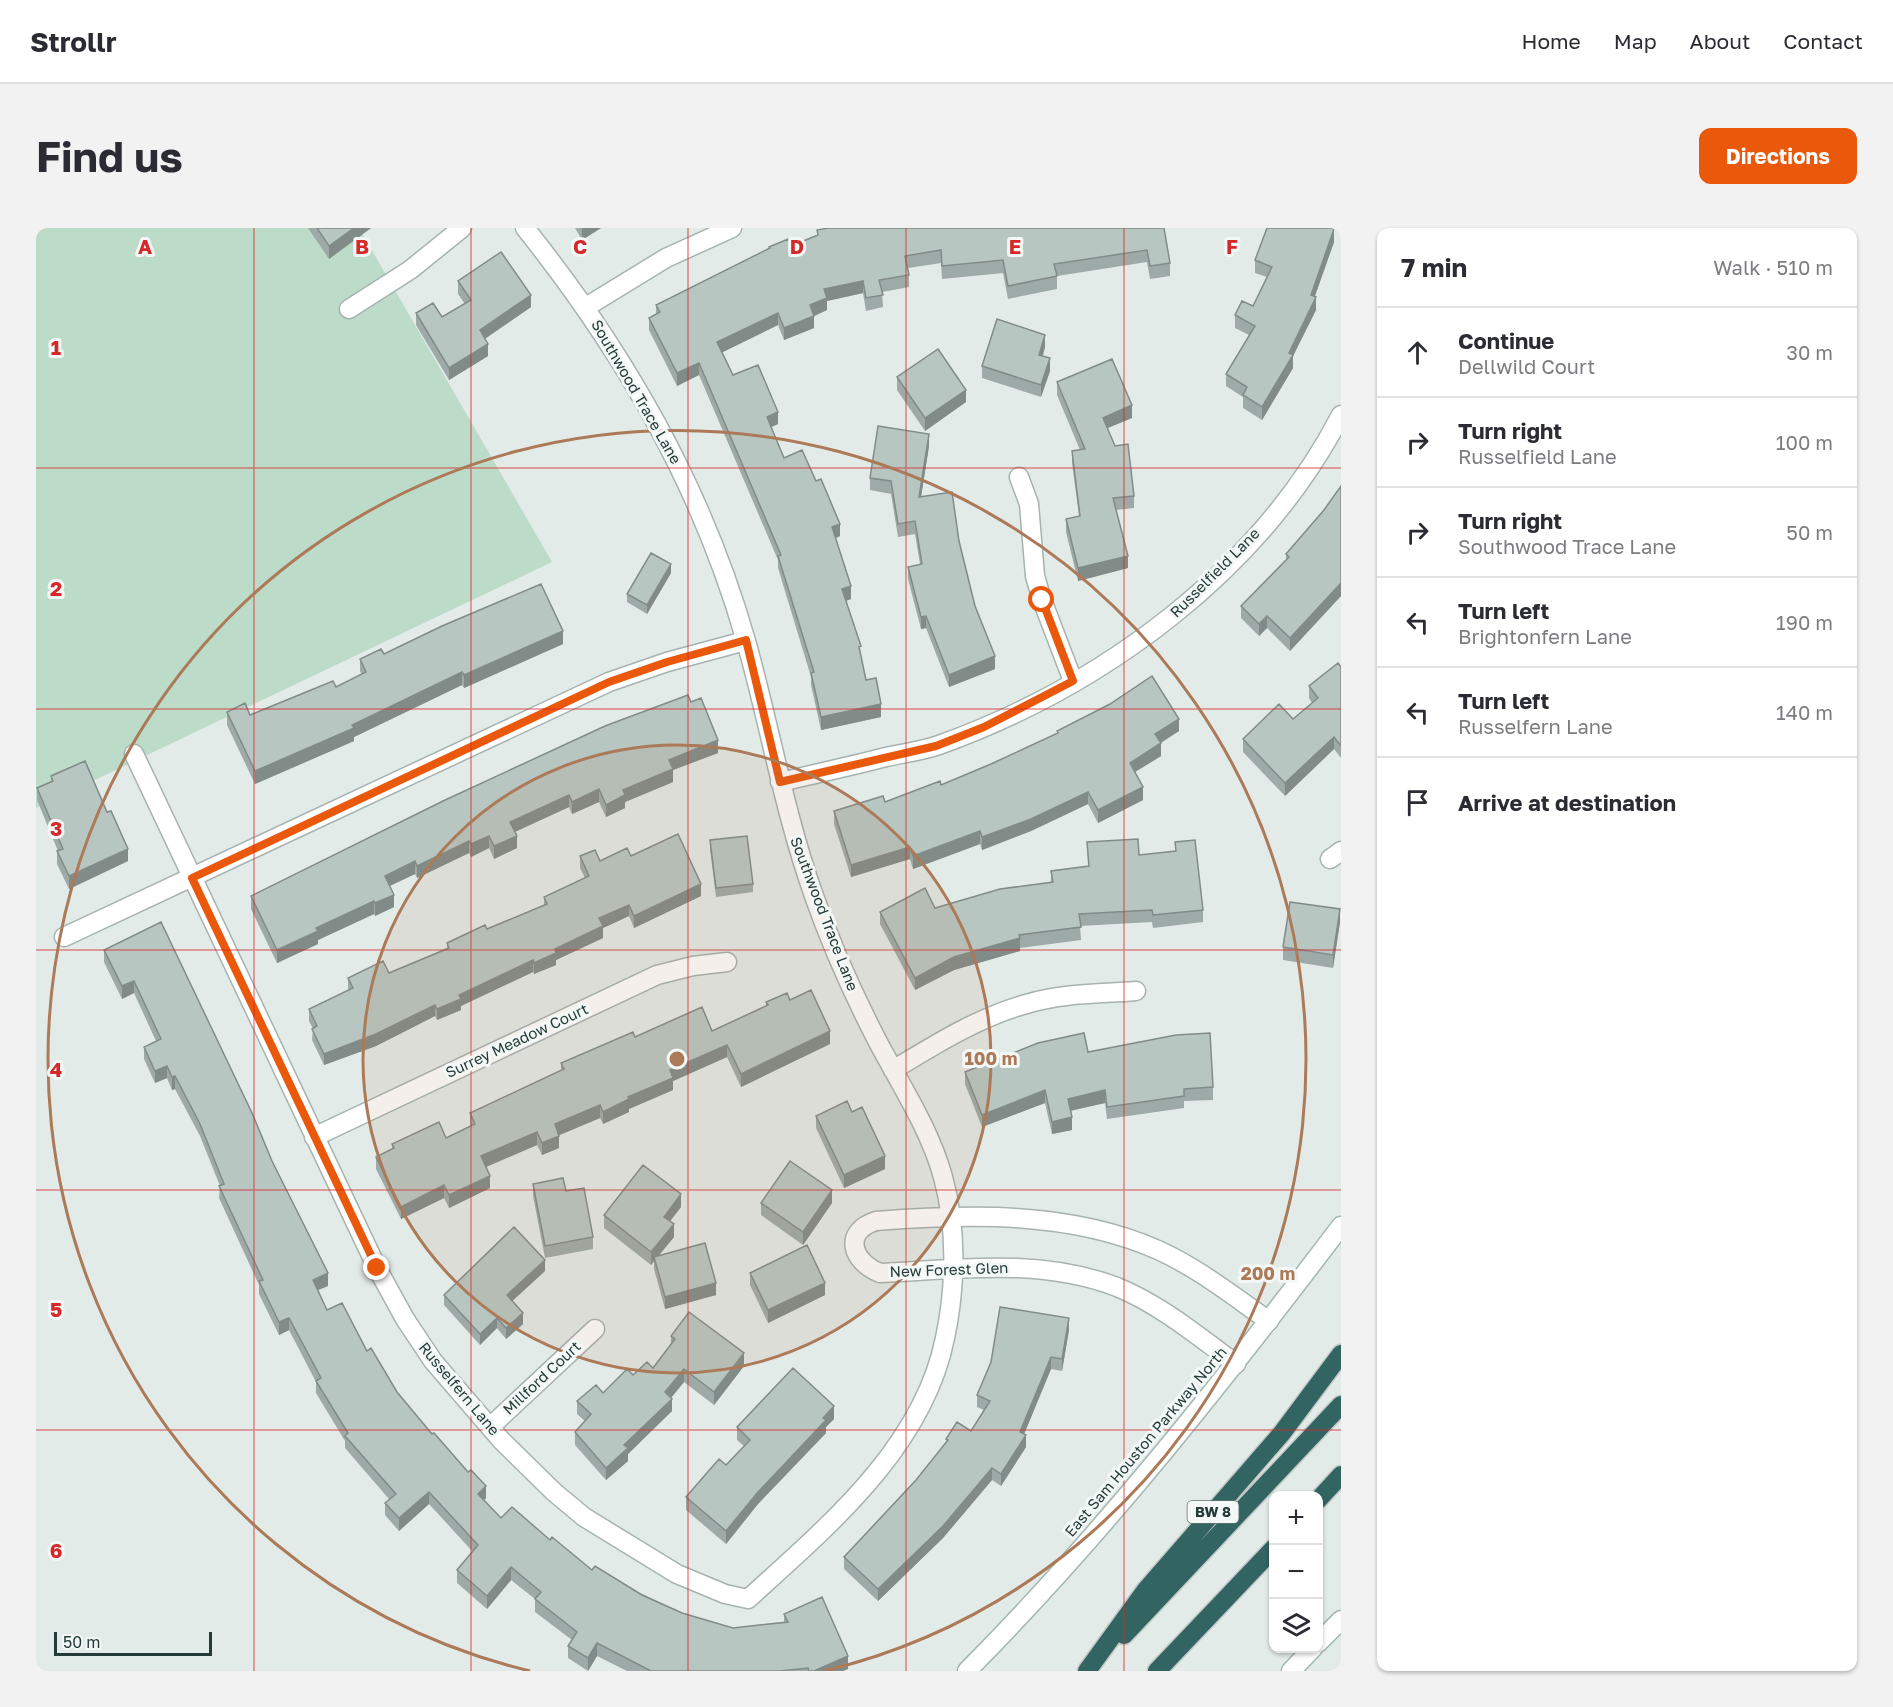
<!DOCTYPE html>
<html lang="en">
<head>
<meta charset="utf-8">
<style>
  body { margin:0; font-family:"Golos Text",sans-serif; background:#f2f2f3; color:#2b2b33 }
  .controls { position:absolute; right:18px; bottom:18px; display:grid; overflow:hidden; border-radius:12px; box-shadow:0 2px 4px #0004 }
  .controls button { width:54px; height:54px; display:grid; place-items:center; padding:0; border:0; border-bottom:2px solid #e1e1e2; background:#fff; color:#2b2b33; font:30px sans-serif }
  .scale { position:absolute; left:18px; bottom:15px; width:158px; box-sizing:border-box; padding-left:6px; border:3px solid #243b38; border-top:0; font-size:16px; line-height:21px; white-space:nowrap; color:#243b38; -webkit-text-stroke:4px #f3f8f6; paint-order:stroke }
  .stop { position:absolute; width:18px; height:18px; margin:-14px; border:4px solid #ea580c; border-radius:50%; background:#fff }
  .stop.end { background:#ea580c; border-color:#fff; box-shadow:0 2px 6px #0008 }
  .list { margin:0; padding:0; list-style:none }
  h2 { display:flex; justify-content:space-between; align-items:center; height:78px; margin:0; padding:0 24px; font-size:26px }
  h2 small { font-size:20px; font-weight:400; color:#7c7c81 }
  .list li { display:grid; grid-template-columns:39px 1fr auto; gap:18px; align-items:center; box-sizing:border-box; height:90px; padding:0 24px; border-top:2px solid #e1e1e2 }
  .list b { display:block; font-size:22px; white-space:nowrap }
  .list p { margin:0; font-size:20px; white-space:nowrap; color:#7c7c81 }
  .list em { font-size:20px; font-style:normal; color:#7c7c81 }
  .icon { flex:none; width:33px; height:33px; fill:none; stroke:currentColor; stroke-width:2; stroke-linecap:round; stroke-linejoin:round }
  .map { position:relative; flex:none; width:1305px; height:1443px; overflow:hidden; border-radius:12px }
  header { display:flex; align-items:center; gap:36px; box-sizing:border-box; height:84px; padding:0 30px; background:#fff; border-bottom:2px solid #e1e1e2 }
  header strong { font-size:28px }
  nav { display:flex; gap:33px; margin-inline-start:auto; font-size:21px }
  .intro { display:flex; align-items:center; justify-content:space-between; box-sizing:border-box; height:144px; padding:0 36px }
  h1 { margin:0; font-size:42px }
  .button { padding:15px 27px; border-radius:12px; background:#ea580c; color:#fff; font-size:21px; font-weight:700 }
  main { display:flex; gap:36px; padding:0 36px }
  aside { flex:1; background:#fff; border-radius:12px; box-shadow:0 2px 4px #0004 }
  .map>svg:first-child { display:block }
</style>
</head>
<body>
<header>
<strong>Strollr</strong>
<nav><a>Home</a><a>Map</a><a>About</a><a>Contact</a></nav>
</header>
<div class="intro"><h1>Find us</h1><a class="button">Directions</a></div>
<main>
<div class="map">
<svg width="1305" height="1443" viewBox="0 0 1305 1443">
  <rect width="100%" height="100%" fill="#e3ebe9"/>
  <!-- green -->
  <path fill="#bddbc9" d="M0,0H323L516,334L0,580Z"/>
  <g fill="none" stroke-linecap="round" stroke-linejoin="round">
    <!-- minor casing -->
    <g stroke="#a6b3b0" stroke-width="21">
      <path id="minor" d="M550,79L630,30L696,0
        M313,81L374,42L426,0
        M983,249L993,276L999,348L1006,372L1037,453
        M98,526L341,1040L369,1091L397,1133L465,1212L518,1264L548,1289L641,1346L689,1366L712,1371C791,1299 887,1220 909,1110C920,1058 921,1000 907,949C894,902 866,859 843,816C818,768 796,719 778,668C748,584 734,498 710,413C666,259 589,125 489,0
        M744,554C779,546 815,538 850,529C868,525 886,523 903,517C1067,458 1224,343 1305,187
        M1294,631L1305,623
        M28,709L573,454L631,434L709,413
        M857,842C900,816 944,788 994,775C1027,765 1065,766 1100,763
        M278,909L621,747L657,738L691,734
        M1200,1136C1163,1109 1125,1077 1081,1059C1005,1030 924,1041 844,1045C816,1034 806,1004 840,993C933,986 1034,983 1122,1022C1162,1040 1197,1068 1233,1093
        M454,1199L559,1101"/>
    </g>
    <!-- secondary casing -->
    <g stroke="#a2b6b2" stroke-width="21">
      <path id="secondary" d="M1282,1415L1305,1392
        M931,1443C1068,1305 1188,1152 1305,998
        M1255,1443L1277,1420"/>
    </g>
    <!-- motorway casing -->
    <g stroke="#c2c8c7" stroke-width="21">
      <path id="motorway" d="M1282,1272L1305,1247
        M1088,1407L1305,1177
        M1051,1443L1109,1363L1246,1205L1305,1126
        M1121,1443L1238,1320"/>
    </g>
    <!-- minor -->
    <use href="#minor" stroke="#fff" stroke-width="18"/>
    <!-- secondary -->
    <use href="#secondary" stroke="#fff" stroke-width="18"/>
    <!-- motorway -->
    <use href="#motorway" stroke="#326561" stroke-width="18"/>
  </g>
  <!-- wall -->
  <path fill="#9eaaa7" d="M272,0H335L293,31Z
    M539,0H565L546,12Z
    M1128,0L1134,35V48L1114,51L1111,34L1021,48V61L972,71L967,45L906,51L905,35L872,40L873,47V59L846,64L847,79L830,83L827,65L791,73V82L778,88V100L748,112L742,97L686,124L697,147L742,196L735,199L748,230L804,308L799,310L815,371L810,373L825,428L830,452L845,489L785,502L775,457V449L742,340V332L663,147L641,158L613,102V90L620,86V77L733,21V19L755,18L781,8V2Z
    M1298,14L1279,68L1280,82L1257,128V140L1226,192L1207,180V169L1190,158V146L1213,107L1199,100V87L1217,78L1231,49L1219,45V32Z
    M422,53L495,79L449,111L452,128L413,152L380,97V85L406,89L429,76L422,66Z
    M1009,119L1007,128L1014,143L1005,169L946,150V138Z
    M861,149L930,174L889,203L861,162Z
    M1021,154L1096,190L1071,200L1098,268V280L1080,282L1092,340L1042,353L1030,304V291L1043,288L1036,235V223L1044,222L1021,167Z
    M893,218L885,269L923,313L939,378L959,441L913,459L890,400L885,401L872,351V339L884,336L879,306L862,309L855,266L834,262V250Z
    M1305,258V368L1254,423L1231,400L1223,408L1205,390V378L1250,332V326L1288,282Z
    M635,345L611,386L591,374V366Z
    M527,416L428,460L426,457L318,509V513L219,556L191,497V484L214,487L300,459L326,447L324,443V431L348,426Z
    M1305,439V530L1298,521L1249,568L1207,524V511L1257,491L1276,475L1273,470V458Z
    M655,474L682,525L637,542V554L589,574V580L570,589L563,574L536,586L533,579L479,604L481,620L458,631L453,620L435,629L433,625L381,650L379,646L354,658L358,679L339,688L338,686L282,712V716L241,735L215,681V668Z
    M1021,503H1143L1125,515V528L1099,544L1107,572L1062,595L1052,576L995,603L946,622L944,616L877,641L874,631L815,649L798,596V583L849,574L905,557L955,536L1021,506Z
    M15,548L92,633L33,661L21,636V623H22L1,572V560L15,554Z
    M674,612L717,656V664L680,669L674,621Z
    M1051,614L1103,627L1139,623V614L1167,682V694L1117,700L1116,694L1044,698L1045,712L984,720V723L918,742L879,762L844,696V684L899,680L1015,654V643L1052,638Z
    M544,628L564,633L595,628L665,668L598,700L593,688L567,700V710L520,732V737L498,746L497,744L425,778V782L401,792L399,788L340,818L288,837L276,812L277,801L273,793V781L312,762V750L353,745L411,720V715L451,701L508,678V669L549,650L544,640Z
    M125,694L236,933L292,1058L282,1062L291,1082L331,1123L361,1164L450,1270L448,1272L465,1290L514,1312L556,1342L646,1385L697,1400L748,1394V1386L812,1441L807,1443H591L561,1428L552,1443L532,1430V1418L536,1412L499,1384V1371L475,1352L451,1381L421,1355V1342L437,1324L393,1276L363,1303L349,1287V1275L353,1271L309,1220V1213L280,1165V1154L253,1102L243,1107L223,1066V1057L183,970L184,958L164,908L139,861L136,862L131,850L119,855L108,831V819L120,813L98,765L86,771L68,734V722Z
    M1304,694L1297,740L1247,732V719Z
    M754,772L794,816L705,859L691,829L637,853V862L593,881V884L567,896L564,890L523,907V920L506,927L501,917L450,939L454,960L413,980L408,970L365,991L340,941V929L356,921V916L410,910L434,898V885L525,842V835L599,809L676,803L730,778V774Z
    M1052,824L1177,859V872L1148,873V880L1071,891L1069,875L1035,883L1036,902L1016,906L1009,875L946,899L929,856V844Z
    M816,884L849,941L808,960L780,900V888Z
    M497,956L530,963L557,1009V1021L509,1030L497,968Z
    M725,975H796L767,1017L725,987Z
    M645,979L634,993L638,1009L623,1027L680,1067L629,1081L618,1041V1033L615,1037L568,1000V987Z
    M509,1043L476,1073L487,1096L470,1111L461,1100L444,1117L408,1077V1067Z
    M714,1045L789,1067L732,1095L714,1057Z
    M1033,1102L1026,1143L1015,1141L988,1206L990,1219L965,1258L956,1252L907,1310L842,1373L808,1341V1329L880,1252L910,1215V1211L935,1203L948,1182L941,1179V1167Z
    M635,1108L708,1138L678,1177L648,1154L635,1170L636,1183L592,1226V1233L570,1252L539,1217V1204L549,1193L541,1186V1173L567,1165L597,1147L617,1140L635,1116Z
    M798,1191L790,1199V1205L722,1276L690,1316L650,1282V1269L690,1237L708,1218L701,1212V1199Z"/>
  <!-- shaded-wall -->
  <path fill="#818b88" d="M318,0H335L293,31V18Z
    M546,0H565L546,12Z
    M1298,1V14L1275,79V67Z
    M827,53V65L791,73V82L778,88V100L748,112V100L774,77L788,61Z
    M495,67V79L444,114V102Z
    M1280,69V82L1257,128V140L1226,192V179Z
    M742,85V97L681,127V114Z
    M1009,107V119L1003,139V127Z
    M452,116V128L413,152V140Z
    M1014,130V143L1005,169V157Z
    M663,135V147L641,158V145Z
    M930,162V174L889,203V190Z
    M1096,177V190L1067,202V190Z
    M742,184V196L731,201V189Z
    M893,206V218L883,282V269Z
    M804,296V308L796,312V299Z
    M1092,328V340L1042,353V340Z
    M635,336V345L611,386V377Z
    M1305,355V368L1254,423V410Z
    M815,358V371L806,374V361Z
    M890,388V400L885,401V389Z
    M1231,388V400L1223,408V396Z
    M527,403V416L428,460V447Z
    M959,428V441L913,459V447Z
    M426,444V457L318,509V513L219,556V543Z
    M845,476V489L785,502V489Z
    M1143,491V503L1119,518V506Z
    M1298,509V521L1249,568V555Z
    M682,512V525L637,542V554L589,574V580L570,589V577L587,562L633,532Z
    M1125,515V528L1094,547V535Z
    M1107,559V572L1062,595V582Z
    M563,561V574L536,586V574Z
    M1052,564V576L995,603L946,622V609Z
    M533,567V579L474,606V594Z
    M944,603V616L877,641V628Z
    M453,608V620L435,629V616Z
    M481,608V620L458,631V618Z
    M433,613V625L381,650V638Z
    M874,619V631L815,649V637Z
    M92,621V633L33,661V648Z
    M379,633V646L349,660V648Z
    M665,656V668L598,700V688Z
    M358,667V679L339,688V675Z
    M338,673V686L282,712V716L241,735V722L280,700Z
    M593,677V688L567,700V710L520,732V737L498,746V735L563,690Z
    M1304,681V694L1297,740V727Z
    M984,710V723L918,742L879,762V750L918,729Z
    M497,732V744L425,778V782L401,792V781L423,767Z
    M98,753V765L86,771V758Z
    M399,777V788L340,818L288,837V826Z
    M794,803V816L705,859V846Z
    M691,817V829L637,853V862L593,881V884L567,896V884L592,869L634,842Z
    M131,838V850L119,855V843Z
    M139,848V861L136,862V849Z
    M1009,862V875L946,899V887Z
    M1069,862V875L1032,883V871Z
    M564,877V890L519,909V896Z
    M1036,889V902L1016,906V894Z
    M501,904V917L445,941V928Z
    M523,908V920L506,927V915Z
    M849,928V941L808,960V947Z
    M454,948V960L413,980V967Z
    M408,957V970L365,991V979Z
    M796,962V975L767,1017V1004Z
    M645,966V979L628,1001V989Z
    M638,996V1009L619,1032L618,1029V1033L615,1037V1024Z
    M509,1032V1043L471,1078V1067Z
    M292,1045V1058L277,1064V1052Z
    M680,1055V1067L629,1081V1069Z
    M789,1055V1067L732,1095V1082Z
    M487,1085V1096L470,1111V1100Z
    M253,1090V1102L243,1107V1094Z
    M461,1090V1100L444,1117V1106Z
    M1033,1090V1102L1026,1143V1131Z
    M708,1125V1138L678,1177V1164Z
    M1015,1129V1141L984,1216V1204Z
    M648,1141V1154L629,1177L636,1171V1183L592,1226V1233L570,1252V1240Z
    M798,1178V1191L790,1199V1205L722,1276L690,1316V1303L722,1264Z
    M990,1207V1219L965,1258V1246Z
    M956,1240V1252L907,1310L842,1373V1361Z
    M450,1258V1270L442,1278V1266Z
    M393,1264V1276L363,1303V1290Z
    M475,1339V1352L451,1381V1368Z
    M561,1415V1428L552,1443V1430Z
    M812,1428V1441L807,1443H778Z"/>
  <!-- building -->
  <path fill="#b8c6c2" stroke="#818b88" stroke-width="1.5" d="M281,0H318L293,18Z
    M793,0H1128L1134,35L1114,38L1111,22L1018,36L1021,48L972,58L967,32L906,38L905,22L869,28L873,47L843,52L847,67L830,70L827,53L788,61L791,70L774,77L778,88L748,100L742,85L681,114L697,147L722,137L742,184L731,189L748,230L766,222L780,253L785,251L804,296L796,299L815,358L806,361L825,418L823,419L830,452L840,450L845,476L785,489L775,445L778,444L742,328L745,327L663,135L641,145L613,90L624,84L620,77L734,20L733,19L752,11L755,18L782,7L781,2Z
    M1231,0H1295L1298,1L1275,67L1280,69L1253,125L1257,127L1226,179L1207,167L1211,159L1190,146L1219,98L1199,87L1206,73L1217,78L1236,39L1219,32Z
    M465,24L495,67L444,102L452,116L413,140L380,85L397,75L406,89L435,72L422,53Z
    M961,91L1009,107L1003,127L1014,130L1005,157L946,138Z
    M902,121L930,162L889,190L861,149Z
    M1076,131L1096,177L1067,190L1079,218L1092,216L1098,268L1077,270L1092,328L1042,340L1030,291L1044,288L1036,223L1049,221L1021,154Z
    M842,198L893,206L883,269L916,264L923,313L939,378L959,428L913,447L890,388L885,389L872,339L886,336L879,293L862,296L855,253L834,250Z
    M1305,258V355L1254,410L1231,388L1223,396L1205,378L1253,329L1250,326L1288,282Z
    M615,325L635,336L611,377L591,366Z
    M505,356L527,403L428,447L426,444L316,497L318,500L219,543L191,484L209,475L214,487L297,453L300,459L330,444L324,431L345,421L348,426L406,398Z
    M1302,435L1305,439V518L1298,509L1249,555L1207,511L1243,476L1257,491L1282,470L1273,458Z
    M1116,448L1143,491L1119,506L1125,515L1094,535L1107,559L1062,582L1052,564L995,591L946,609L944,603L877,628L874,619L815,637L798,583L847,568L849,574L904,553L905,557L955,536L1022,505L1021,503L1074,476Z
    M652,467L655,474L665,470L682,512L633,532L637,541L587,562L589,567L570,577L563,561L536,574L533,567L474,594L481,608L458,618L453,608L435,616L433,613L381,638L379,633L349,648L358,667L339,675L338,673L280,700L282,703L241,722L215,668L407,573L569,498Z
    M49,533L71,584L75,583L92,621L33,648L21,623L27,621L1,560L17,553L15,548Z
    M642,606L665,656L598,688L593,677L563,690L567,698L519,721L520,725L498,735L497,732L423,767L425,771L401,781L399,777L340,806L288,826L276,801L281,798L273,781L317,760L312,750L347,733L353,745L413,720L411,715L449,697L451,701L511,676L508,669L553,648L544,628L559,622L564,633L591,620L595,628Z
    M711,608L717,656L680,660L674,612Z
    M1102,611L1103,627L1140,623L1139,614L1159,612L1167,682L1117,687L1116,682L1043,686L1045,699L983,707L984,710L918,729L879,750L844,684L889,660L899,680L964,661L1017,654L1015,643L1053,638L1051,614Z
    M1254,674L1304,681L1297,727L1247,719Z
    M125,694L216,885L236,933L292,1045L277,1052L291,1082L306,1075L331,1123L335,1120L361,1164L396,1206L398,1205L432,1244L435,1242L450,1258L442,1266L465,1290L476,1279L514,1312L516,1309L556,1342L559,1338L606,1367L646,1385L697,1400L752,1394L748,1386L786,1369L812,1428L778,1443H773L772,1440L744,1443H615L561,1415L552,1430L532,1418L541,1404L499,1371L505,1364L475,1339L451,1368L421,1342L442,1317L393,1264L363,1290L349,1275L360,1266L309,1208L312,1205L280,1153L285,1150L253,1090L243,1094L223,1053L227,1052L183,958L188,956L164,896L139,848L136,849L131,838L119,843L108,819L125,811L98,753L86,758L68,722Z
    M775,762L794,803L705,846L691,817L634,842L637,850L592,869L593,871L567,884L564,877L519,896L523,908L506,915L501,904L445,928L454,948L413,967L408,957L365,979L340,929L358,920L356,916L403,894L410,910L439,896L434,885L528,841L525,835L597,804L599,809L666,779L676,803L732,777L730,774L751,765L754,772Z
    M1048,805L1052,824L1140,807L1174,805L1177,859L1148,861V868L1071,879L1069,862L1032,871L1036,889L1016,894L1009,862L946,887L929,844L1002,815Z
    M811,873L816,884L826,879L849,928L808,947L780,888Z
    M754,933L796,962L767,1004L725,975Z
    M607,937L645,966L628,989L638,996L615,1024L568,987Z
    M527,950L530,963L548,960L557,1009L509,1018L497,956Z
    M478,999L509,1032L471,1067L487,1085L470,1100L461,1090L444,1106L408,1067Z
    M669,1015L680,1055L629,1069L618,1029Z
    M771,1017L789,1055L732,1082L714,1045Z
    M964,1079L1033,1090L1026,1131L1015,1129L984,1204L990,1207L965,1246L956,1240L907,1298L842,1361L808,1329L880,1252L912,1212L910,1211L921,1194L935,1203L954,1173L941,1167L955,1134Z
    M653,1084L708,1125L678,1164L648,1141L629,1164L636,1171L588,1217L592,1220L570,1240L539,1204L555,1186L541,1173L560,1157L567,1165L591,1141L597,1147L611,1134L617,1140L639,1111L635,1108Z
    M757,1140L798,1178L787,1190L790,1192L722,1264L690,1303L650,1269L683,1231L690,1237L714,1212L701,1199Z"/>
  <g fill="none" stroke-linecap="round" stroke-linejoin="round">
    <!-- route -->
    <path stroke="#ea580c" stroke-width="8" d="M341,1040L156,650L573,454L631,434L710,412L744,554L900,518L948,499L1037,453L1006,372"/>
  </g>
  <!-- grid -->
  <path fill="none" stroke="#d62828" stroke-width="1.5" stroke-opacity="0.55" d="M218,0V1443M435,0V1443M652,0V1443M870,0V1443M1088,0V1443M0,240H1305M0,481H1305M0,722H1305M0,962H1305M0,1202H1305"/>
  <!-- distance rings -->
  <circle cx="641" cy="831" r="314" fill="#ac7a58" fill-opacity=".12"/>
  <g fill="none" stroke="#ac7a58" stroke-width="3">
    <circle cx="641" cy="831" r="314"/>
    <path d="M494 1443A629 629 0 1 1 788 1443"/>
  </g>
  <g text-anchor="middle" stroke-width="6" stroke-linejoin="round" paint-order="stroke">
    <!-- shield labels -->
    <rect fill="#f3f8f6" stroke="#627471" stroke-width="1.5" x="1151.5" y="1273" width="51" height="22" rx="4.5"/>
    <g font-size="14" font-weight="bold" fill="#243b38">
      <text x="1177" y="1289">BW 8</text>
    </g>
    <!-- street labels -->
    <g font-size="15" fill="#243b38" stroke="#f3f8f6">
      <text transform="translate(600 164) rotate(60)" y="5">Southwood Trace Lane</text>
      <text transform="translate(1179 345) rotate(-45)" y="5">Russelfield Lane</text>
      <text transform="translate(788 686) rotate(69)" y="5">Southwood Trace Lane</text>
      <text transform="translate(481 813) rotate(-25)" y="5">Surrey Meadow Court</text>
      <text transform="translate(913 1042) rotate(-2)" y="5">New Forest Glen</text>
      <text transform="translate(506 1150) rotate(-43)" y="5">Millford Court</text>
      <text transform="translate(423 1161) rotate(50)" y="5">Russelfern Lane</text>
      <text transform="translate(1110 1214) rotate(-50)" y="5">East Sam Houston Parkway North</text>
    </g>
  </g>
  <g font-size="20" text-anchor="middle" font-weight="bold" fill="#d62828" stroke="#f3f8f6" stroke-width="6" stroke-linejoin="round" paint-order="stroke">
    <text x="109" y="26">A</text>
    <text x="326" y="26">B</text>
    <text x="544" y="26">C</text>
    <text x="761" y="26">D</text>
    <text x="979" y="26">E</text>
    <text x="1196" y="26">F</text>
    <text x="20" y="127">1</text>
    <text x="20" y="368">2</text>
    <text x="20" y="608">3</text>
    <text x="20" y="849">4</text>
    <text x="20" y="1089">5</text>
    <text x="20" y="1330">6</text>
  </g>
  <circle cx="641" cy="831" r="9" fill="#ac7a58" stroke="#f3f8f6" stroke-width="3"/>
  <g font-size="18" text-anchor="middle" font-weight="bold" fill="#ac7a58" stroke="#f3f8f6" stroke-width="6" stroke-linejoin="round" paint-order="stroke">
    <text x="955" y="837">100 m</text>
    <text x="1232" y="1052">200 m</text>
  </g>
</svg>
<div class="controls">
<button>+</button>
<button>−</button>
<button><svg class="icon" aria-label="layers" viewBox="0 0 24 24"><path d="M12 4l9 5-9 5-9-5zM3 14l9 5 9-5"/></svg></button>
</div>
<div class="scale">50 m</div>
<div class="stop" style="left:1006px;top:372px"></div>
<div class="stop end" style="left:341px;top:1040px"></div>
</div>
<aside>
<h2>7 min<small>Walk · 510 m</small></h2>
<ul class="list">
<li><svg class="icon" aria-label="ahead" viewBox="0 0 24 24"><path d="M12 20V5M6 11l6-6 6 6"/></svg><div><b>Continue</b><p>Dellwild Court</p></div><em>30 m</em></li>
<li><svg class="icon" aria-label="right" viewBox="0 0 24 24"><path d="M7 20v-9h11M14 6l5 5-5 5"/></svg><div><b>Turn right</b><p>Russelfield Lane</p></div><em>100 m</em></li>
<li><svg class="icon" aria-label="right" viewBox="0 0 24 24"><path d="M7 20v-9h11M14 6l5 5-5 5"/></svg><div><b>Turn right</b><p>Southwood Trace Lane</p></div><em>50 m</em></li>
<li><svg class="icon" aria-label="left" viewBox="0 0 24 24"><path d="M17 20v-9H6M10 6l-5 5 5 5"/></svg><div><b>Turn left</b><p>Brightonfern Lane</p></div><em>190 m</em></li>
<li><svg class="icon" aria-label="left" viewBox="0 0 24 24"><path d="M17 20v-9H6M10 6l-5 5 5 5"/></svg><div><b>Turn left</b><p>Russelfern Lane</p></div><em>140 m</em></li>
<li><svg class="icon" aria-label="arrive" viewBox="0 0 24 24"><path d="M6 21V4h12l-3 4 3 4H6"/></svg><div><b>Arrive at destination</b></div></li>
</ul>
</aside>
</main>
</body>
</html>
